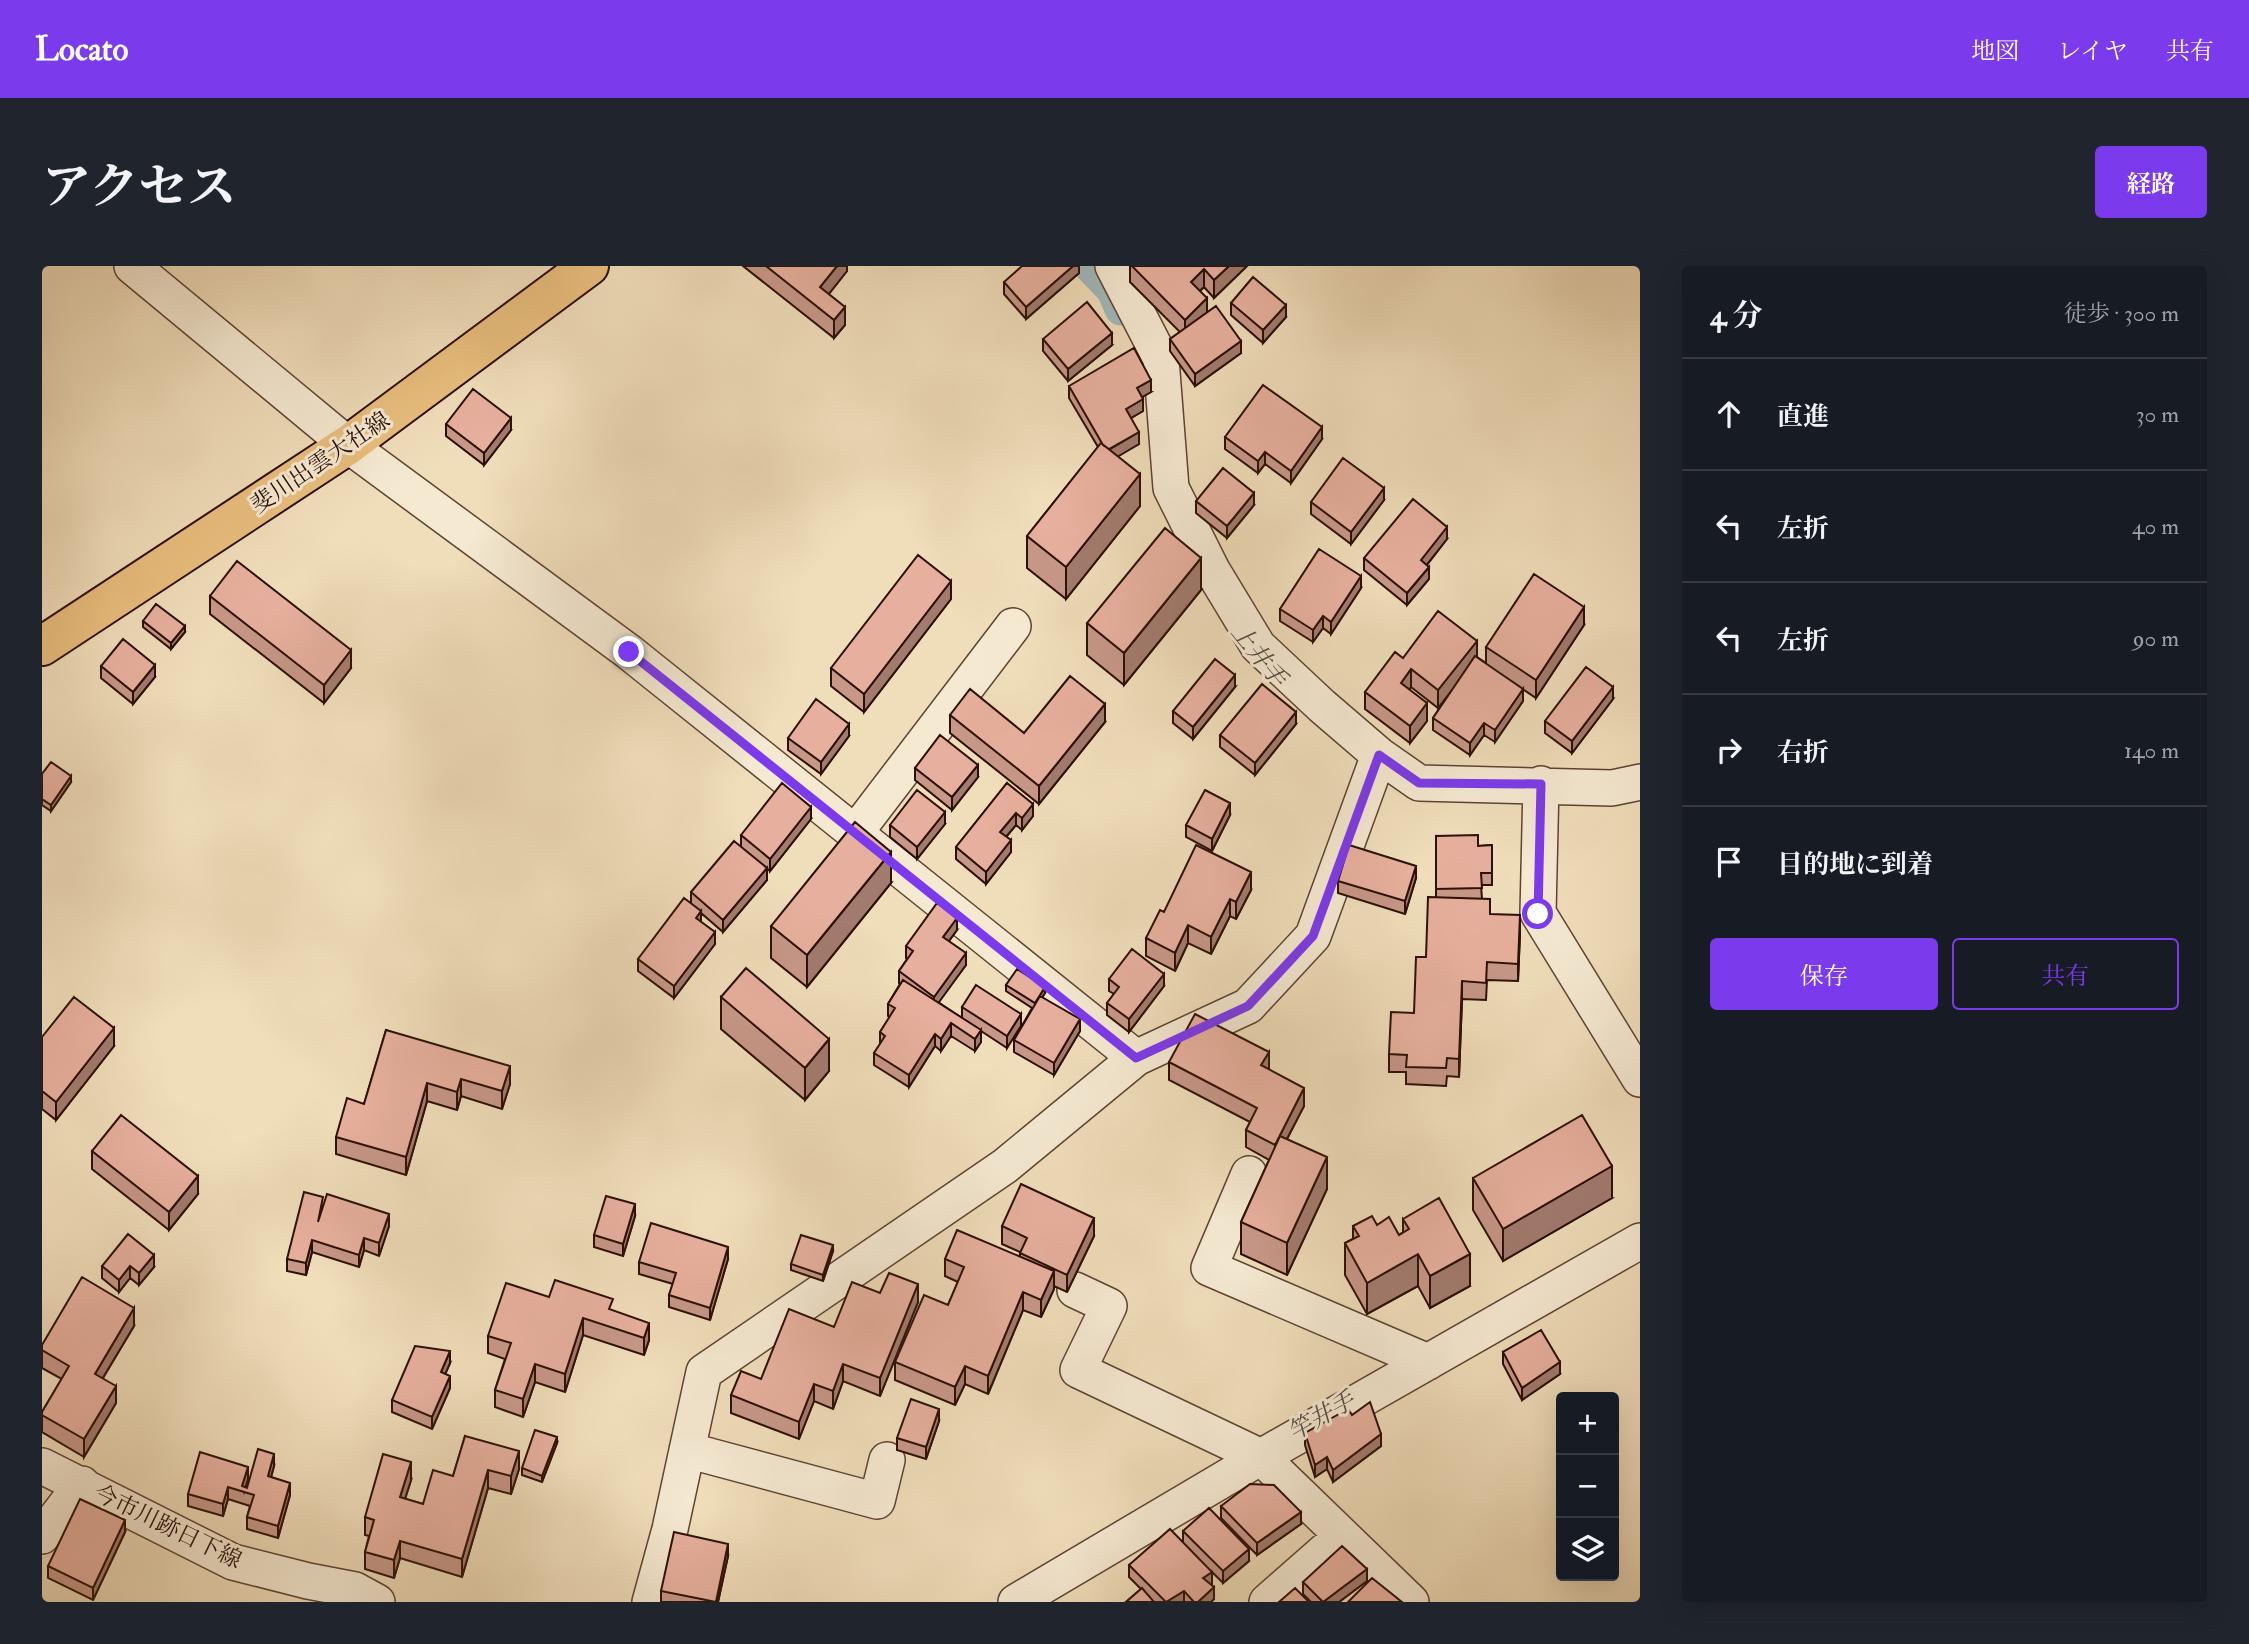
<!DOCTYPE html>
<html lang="ja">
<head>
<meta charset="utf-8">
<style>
  body { margin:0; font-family:"IM FELL Double Pica","Noto Serif JP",serif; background:#20242c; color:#f1f3f6 }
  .controls { position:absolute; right:21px; bottom:21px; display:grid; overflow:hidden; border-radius:7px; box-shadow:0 7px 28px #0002 }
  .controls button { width:63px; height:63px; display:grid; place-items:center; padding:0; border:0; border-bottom:2px solid #363941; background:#171b24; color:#f1f3f6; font:35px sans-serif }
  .stop { position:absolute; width:21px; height:21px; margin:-16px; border:5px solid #7c3aed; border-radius:50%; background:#fff }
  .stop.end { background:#7c3aed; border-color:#fff; box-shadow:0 2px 7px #0008 }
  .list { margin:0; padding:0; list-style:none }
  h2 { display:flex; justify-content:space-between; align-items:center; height:91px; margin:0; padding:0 28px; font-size:30px }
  h2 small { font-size:23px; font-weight:400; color:#9ea1a6 }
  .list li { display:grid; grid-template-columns:46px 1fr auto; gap:21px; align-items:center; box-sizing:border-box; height:112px; padding:0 28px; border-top:2px solid #363941 }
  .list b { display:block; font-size:26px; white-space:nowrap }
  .list em { font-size:23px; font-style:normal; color:#9ea1a6 }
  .actions { display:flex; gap:14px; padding:21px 28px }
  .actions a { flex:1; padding:16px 0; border:2px solid #7c3aed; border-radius:7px; text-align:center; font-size:24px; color:#7c3aed }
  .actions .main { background:#7c3aed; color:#fff }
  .icon { flex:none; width:38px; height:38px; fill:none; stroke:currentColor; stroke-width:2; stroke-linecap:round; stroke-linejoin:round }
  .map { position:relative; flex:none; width:1598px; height:1336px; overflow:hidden; border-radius:7px }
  header { display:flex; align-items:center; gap:42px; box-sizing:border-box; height:98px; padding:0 35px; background:#7c3aed; color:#fff }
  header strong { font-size:33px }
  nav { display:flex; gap:38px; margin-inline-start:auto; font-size:24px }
  .intro { display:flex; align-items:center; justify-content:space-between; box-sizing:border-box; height:168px; padding:0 42px }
  h1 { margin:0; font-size:49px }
  .button { padding:18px 32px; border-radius:7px; background:#7c3aed; color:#fff; font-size:24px; font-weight:700 }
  main { display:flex; gap:42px; padding:0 42px }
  aside { flex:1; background:#171b24; border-radius:7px; box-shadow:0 7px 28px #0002 }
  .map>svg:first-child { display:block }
</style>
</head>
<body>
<header>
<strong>Locato</strong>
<nav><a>地図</a><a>レイヤ</a><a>共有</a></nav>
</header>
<div class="intro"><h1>アクセス</h1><a class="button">経路</a></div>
<main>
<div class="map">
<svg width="1598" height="1336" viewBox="0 0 1598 1336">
  <rect width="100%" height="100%" fill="#f0ddba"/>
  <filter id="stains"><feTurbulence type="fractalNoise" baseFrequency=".00286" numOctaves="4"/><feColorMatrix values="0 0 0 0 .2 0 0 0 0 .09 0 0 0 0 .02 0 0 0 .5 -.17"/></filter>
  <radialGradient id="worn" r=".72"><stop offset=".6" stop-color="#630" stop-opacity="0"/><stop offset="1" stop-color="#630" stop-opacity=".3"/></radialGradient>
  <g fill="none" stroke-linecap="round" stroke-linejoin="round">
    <!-- canal -->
    <path stroke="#a0b9bb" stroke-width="33" d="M1048,0L1071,24L1079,43"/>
    <!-- minor casing -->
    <g stroke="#5d4333" stroke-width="38">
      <path id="minor" d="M90,0L306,179L587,386L1094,792
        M1071,0L1119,93L1129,222L1170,304L1216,380L1280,440L1337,489L1377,517L1570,522L1598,516
        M1499,518L1496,647L1598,813
        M813,567L971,360
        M1207,908L1167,1002L1386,1096
        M1033,1024L1067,1040L1036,1104L1219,1191L1369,1336
        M645,1184L835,1235L845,1194
        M0,1200L191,1296L266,1315L313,1324L335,1336
        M0,1270L40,1218
        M608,1336L628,1263L662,1106L963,900L1094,792L1206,740L1271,670L1337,489
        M974,1336L1219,1191L1598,975
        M1225,1336L1300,1270"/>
    </g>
    <!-- major casing -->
    <g stroke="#2c1006" stroke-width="42">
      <path id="major" d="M0,380L306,179L547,0"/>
    </g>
    <!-- minor -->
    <use href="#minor" stroke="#f5e9d2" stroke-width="35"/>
    <!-- major -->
    <use href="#major" stroke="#e8be7d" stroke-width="38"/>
  </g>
  <!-- wall -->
  <path fill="#c79788" stroke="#2c1006" stroke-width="2" d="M701,0H805V5L787,28L803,59L792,72Z
    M1037,0V7L984,53L962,28V16Z
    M1088,0H1205L1172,32L1162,21L1158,25L1165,46L1199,87L1153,120L1128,85V73L1138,66L1088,16Z
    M1189,37L1244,51L1221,77L1189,49Z
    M1001,73L1070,79L1026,115L1001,85Z
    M1027,120L1109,126L1100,131L1101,145L1089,152L1097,178L1075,190L1098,240L1024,333L985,302V270L1056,181L1027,132Z
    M404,158L469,164L442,199L404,170Z
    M1183,171L1280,173L1249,217L1223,198L1216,207L1183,183Z
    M1342,234L1309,278L1269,248V236Z
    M1154,235L1212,239L1185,272L1154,247Z
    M1405,273L1385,299L1387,313L1365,339L1322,304V292Z
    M1319,322L1289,368L1281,362L1271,376L1238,355V343Z
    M1159,324L1082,419L1045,389V357Z
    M168,330L309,402L282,437L168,348Z
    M909,333L822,446L789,420V402Z
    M101,355L143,366L129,383L101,361Z
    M1542,359L1494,432L1476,420L1481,435L1453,476L1442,469L1428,489L1391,464V452L1409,425L1396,442L1369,421L1367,423L1385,455L1368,477L1323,443V426L1361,392L1435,391L1444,397V381Z
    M59,400L113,411L91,438L59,412Z
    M1193,421L1151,473L1131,457V445Z
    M1571,433L1530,487L1503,467V455Z
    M908,449L982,467L1063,456L997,538L908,467Z
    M1254,458L1213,509L1178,481V469Z
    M807,470L779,508L746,484V472Z
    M873,502L936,511L910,544L873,514Z
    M0,508L29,516L9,545L0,539Z
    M965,517L991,550L980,564L974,559L964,571L969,586L944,618L914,593V581Z
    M1188,549L1170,585L1144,571V559Z
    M769,553L728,605L719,598L725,614L681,666L659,647V656L673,678L632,732L596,705V693L649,638V626L699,580V569Z
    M903,558L875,593L848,571V559Z
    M1394,570L1436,580L1450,579V619H1439L1440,633L1448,648L1478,667L1476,715L1445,714L1444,734L1420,733L1417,811L1405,810L1404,820L1364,818V806H1347V788L1372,747L1384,691L1394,631Z
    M1374,612L1363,648L1296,627V615Z
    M849,617L765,721L729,692V660Z
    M1209,624L1194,653L1188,650L1169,688L1146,677L1133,705L1104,690V672L1122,646Z
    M915,664L907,675L924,699L896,736L920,752V741L979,748L965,782L939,765V776L933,785L909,770L899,785L893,780L867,821L832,799V787L838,779V766L848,751L846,750V738L858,718L857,717V705L865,693L864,692V680Z
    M1067,713L1122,720L1087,766L1065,749V737L1072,728L1067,725Z
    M964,719L1003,727L1000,731L1038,765L1012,809L972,786V774L990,742L964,725Z
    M679,731L787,805L763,834L679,763Z
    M344,764L468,818L460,843L419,830L415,844L385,835L364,909L294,888V871L322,838Z
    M0,771L72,780L14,854L0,843Z
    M1127,796L1227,803L1262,840L1245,873L1285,923L1245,1009L1199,988V956L1227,894L1204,881V864L1208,856L1127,814Z
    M50,885L156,928L127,964L50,903Z
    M1431,912L1570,932L1461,995L1431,944Z
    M281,940L347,960L337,990L322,984L317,1001L270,986L264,1009L245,1005V993Z
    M593,950L581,990L552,981V969Z
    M1361,953L1428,1020L1388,1042L1376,1020L1325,1048L1303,1009V977L1311,973V960L1335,959L1357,969L1361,966Z
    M960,960L1052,970L1025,1026L1012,1020V1023L999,1051L981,1044L946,1128L923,1118L913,1139L853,1114V1096L906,1039L916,1016L903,1010V993L978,991V986L960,978Z
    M791,985L781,1015L749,1004V998Z
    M686,993L668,1054L627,1041V1029L631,1018L597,1008V996Z
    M60,1000L112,1001L97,1019L88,1012L77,1026L60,1012Z
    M838,1027L876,1036L838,1130L801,1115L791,1143L772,1135L757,1173L689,1147V1129L719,1113Z
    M507,1031L571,1045L607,1074L602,1089L541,1069L523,1126L493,1116L481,1151L453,1141V1124L463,1093L446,1087V1070Z
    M92,1060L61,1112L74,1137L42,1191L0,1166V1146L20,1113L0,1102V1079Z
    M1461,1086L1518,1108L1480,1134L1461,1098Z
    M408,1097L403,1108L408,1122L390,1163L350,1146V1134Z
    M1310,1149L1339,1180L1291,1216L1285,1203L1273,1211L1263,1179V1167Z
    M897,1155L884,1193L855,1184V1172Z
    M423,1170L477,1203L469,1228L446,1222L420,1311L358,1292L352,1312L323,1303V1286L327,1270L323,1269V1251L369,1214L363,1233L381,1238L411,1210Z
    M515,1177L500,1216L480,1209V1202Z
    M232,1200L229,1211L248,1229L236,1272L205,1263V1251L208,1240L186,1233L181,1250L146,1240V1228L206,1213L203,1221L205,1222Z
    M1179,1240L1259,1258L1215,1289L1179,1252Z
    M1141,1265L1207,1295L1181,1317L1170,1306V1318L1169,1319L1172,1333L1169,1336H1084L1099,1323L1087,1311V1299L1141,1276Z
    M83,1266L51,1334L6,1312V1300Z
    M686,1290L676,1336H619V1325Z
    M1325,1315L1297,1336H1269L1261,1328V1316Z"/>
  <!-- shaded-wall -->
  <path fill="#a27b6f" stroke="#2c1006" stroke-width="2" d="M795,0H805V5L778,39V21Z
    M1031,0H1037V7L984,53V41Z
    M1187,0H1205L1172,32V14Z
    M1162,3V21L1149,33V16Z
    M1165,32V50L1143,72V54Z
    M1244,39V51L1221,77V64Z
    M803,41V59L792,72V54Z
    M1070,67V79L1026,115V103Z
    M1199,75V87L1153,120V108Z
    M1109,114V126L1095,134V122Z
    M1101,133V145L1084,155V143Z
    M469,152V164L442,199V187Z
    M1280,161V173L1249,217V205Z
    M1097,166V178L1065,197V185Z
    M1223,186V198L1216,207V195Z
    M1098,208V240L1024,333V301Z
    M1342,222V234L1309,278V266Z
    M1212,227V239L1185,272V260Z
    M1405,261V273L1379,306V294Z
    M1159,292V324L1082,419V387Z
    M1387,301V313L1365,339V327Z
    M1319,310V322L1289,368V356Z
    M909,315V333L822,446V428Z
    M1542,341V359L1494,432V414Z
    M1281,350V362L1271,376V364Z
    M143,360V366L129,383V377Z
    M1435,375V392L1396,442V424Z
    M309,384V402L282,437V419Z
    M113,399V411L91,438V426Z
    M1369,403V421L1359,435V417Z
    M1193,409V421L1151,473V461Z
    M1571,421V433L1530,487V475Z
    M1481,423V435L1453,476V464Z
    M1385,437V455L1368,477V460Z
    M1063,438V456L997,538V520Z
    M1254,446V458L1213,509V497Z
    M1442,457V469L1428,489V477Z
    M807,458V470L779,508V496Z
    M936,499V511L910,544V531Z
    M29,510V516L9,545V539Z
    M1188,537V549L1170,585V573Z
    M991,538V550L980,564V552Z
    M769,541V553L728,605V593Z
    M903,546V558L875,593V581Z
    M974,547V559L958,578V566Z
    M969,574V586L944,618V606Z
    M849,586V617L765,721V689Z
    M1374,600V612L1363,648V635Z
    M725,602V614L681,666V654Z
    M1209,606V624L1194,653V636Z
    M1188,633V650L1169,688V671Z
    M659,645V657L654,652Z
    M1478,649V667L1476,715V698Z
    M915,652V664L901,683V671Z
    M1146,659V677L1133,705V687Z
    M673,666V678L632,732V720Z
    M924,687V699L892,743V731Z
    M1122,708V720L1087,766V753Z
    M1420,715V733L1417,811V793Z
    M1003,721V727L993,743V737Z
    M979,748V760L965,782V770Z
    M1038,753V765L1012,809V797Z
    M909,757V770L899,785V773Z
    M72,762V780L14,854V836Z
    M939,764V776L933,785V773Z
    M893,768V780L867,821V809Z
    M787,773V805L763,834V802Z
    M1227,786V804L1219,799Z
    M468,800V818L460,843V825Z
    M419,813V830L415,844V826Z
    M385,817V835L364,909V891Z
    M1262,822V840L1233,896V879Z
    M1285,891V923L1245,1009V977Z
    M1570,900V932L1461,995V963Z
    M156,910V928L127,964V946Z
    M593,938V950L581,990V978Z
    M347,948V960L337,990V977Z
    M1052,952V970L1025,1026V1009Z
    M322,972V984L317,1001V989Z
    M270,974V986L264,1009V997Z
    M791,979V985L781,1015V1009Z
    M686,981V993L668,1054V1042Z
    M1376,988V1020L1325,1048V1017Z
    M1428,988V1020L1388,1042V1010Z
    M112,989V1001L97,1019V1007Z
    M88,1000V1012L77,1026V1014Z
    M1012,1005V1023L999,1051V1034Z
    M876,1018V1036L838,1130V1112Z
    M981,1026V1044L946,1128V1110Z
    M92,1042V1060L53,1125V1108Z
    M541,1052V1069L523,1126V1108Z
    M607,1057V1074L602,1089V1072Z
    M408,1085V1097L399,1118V1106Z
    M1518,1096V1108L1480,1134V1122Z
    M493,1098V1116L481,1151V1133Z
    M801,1098V1115L791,1143V1125Z
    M923,1100V1118L913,1139V1121Z
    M408,1110V1122L390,1163V1151Z
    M772,1118V1135L757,1173V1156Z
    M74,1120V1137L42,1191V1173Z
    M897,1143V1155L884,1193V1181Z
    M1339,1168V1180L1291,1216V1204Z
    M515,1171V1177L500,1216V1210Z
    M477,1185V1203L469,1228V1210Z
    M232,1188V1200L226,1222V1210Z
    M1285,1191V1203L1273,1211V1199Z
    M369,1196V1214L358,1249V1231Z
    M206,1201V1213L202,1226L200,1220Z
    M446,1204V1222L420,1311V1293Z
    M248,1217V1229L236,1272V1260Z
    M186,1221V1233L181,1250V1238Z
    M1259,1246V1258L1215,1289V1277Z
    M83,1254V1266L51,1334V1322Z
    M358,1275V1292L352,1312V1294Z
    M686,1278V1290L676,1336H674Z
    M1207,1283V1295L1181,1317V1305Z
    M1325,1303V1315L1297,1336H1281Z
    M1170,1306V1318L1161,1324V1312Z
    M1172,1321V1333L1169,1336H1156Z
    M1142,1325V1336H1124Z"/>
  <!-- building -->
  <path fill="#e7b09e" stroke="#2c1006" stroke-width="2" d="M724,0H795L778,21L803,41L792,54Z
    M980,0H1031L984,41L962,16Z
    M1090,0H1187L1172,14L1162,3L1149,16L1165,32L1143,54Z
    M1211,11L1244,39L1221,64L1189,37Z
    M1045,36L1070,67L1026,103L1001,73Z
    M1174,40L1199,75L1153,108L1128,73Z
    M1092,82L1109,114L1095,122L1101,133L1084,143L1097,166L1067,183L1061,179L1027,120Z
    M1221,119L1280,161L1249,205L1223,186L1216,195L1183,171Z
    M431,123L469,152L442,187L404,158Z
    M1059,177L1098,208L1024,301L985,270Z
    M1301,192L1342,222L1309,266L1269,236Z
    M1181,202L1212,227L1185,260L1154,235Z
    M1371,233L1405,261L1379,294L1387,301L1365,327L1322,292Z
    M1123,262L1159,292L1082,387L1045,357Z
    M1277,283L1319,310L1289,356L1281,350L1271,364L1238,343Z
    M876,289L909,315L822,428L789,402Z
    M195,295L309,384L282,419L168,330Z
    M1492,308L1542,341L1494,414L1444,381Z
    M114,338L143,360L129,377L101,355Z
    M1396,345L1435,375L1396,424L1369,403L1359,417L1385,437L1368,460L1323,426L1353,386L1361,392Z
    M81,373L113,399L91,426L59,400Z
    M1433,390L1481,423L1453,464L1442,457L1428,477L1391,452Z
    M1173,393L1193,409L1151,461L1131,445Z
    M1544,401L1571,421L1530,475L1503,455Z
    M1028,410L1063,438L997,520L908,449L928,423L982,467Z
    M1220,418L1254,446L1213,497L1178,469Z
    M774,433L807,458L779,496L746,472Z
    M898,469L936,499L910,531L873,502Z
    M9,496L29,510L9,539L0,533V508Z
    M740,517L769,541L728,593L699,569Z
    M965,517L991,538L980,552L974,547L958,566L969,574L944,606L914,581Z
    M875,524L903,546L875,581L848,559Z
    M1163,524L1188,537L1170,573L1144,559Z
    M813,556L849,586L765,689L729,660Z
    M1436,569V580L1450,579V607H1439L1440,622L1394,623V570Z
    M692,575L725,602L681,654L649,626Z
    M1154,579L1209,606L1194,636L1188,633L1169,671L1146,659L1133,687L1104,672L1118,644L1122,646Z
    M1307,579L1374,600L1363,635L1296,615Z
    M1386,631L1448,633V648L1478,649L1476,698L1445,696L1444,717L1420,715L1417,793L1405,792L1404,802L1364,801L1365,789L1347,788L1349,746L1372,747L1374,691H1384Z
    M642,632L659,645L654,652L673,666L632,720L596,693Z
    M895,637L915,652L901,671L924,687L892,731L857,705L871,685L864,680Z
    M1090,683L1122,708L1087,753L1065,737L1077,721L1067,713Z
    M704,702L787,773L763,802L679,731Z
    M975,703L1003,721L993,737L964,719Z
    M861,714L939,764L933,773L909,757L899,773L893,768L867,809L832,787L843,770L838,766L853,742L846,738Z
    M934,719L979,748L965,770L920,741Z
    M998,730L1038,753L1012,797L972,774Z
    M32,731L72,762L14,836L0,825V771Z
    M1153,748L1227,786L1219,799L1262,822L1233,879L1204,864L1215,842L1127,796Z
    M344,764L468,800L460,825L419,813L415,826L385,817L364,891L294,871L305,832L322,838Z
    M79,849L156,910L127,946L50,885Z
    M1540,849L1570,900L1461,963L1431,912Z
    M1238,870L1285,891L1245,977L1199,956Z
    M979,918L1052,952L1025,1009L978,987L985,972L960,960Z
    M262,926L281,931L276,956L285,928L347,948L337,977L322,972L317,989L270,974L264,997L245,993Z
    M564,930L593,938L581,978L552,969Z
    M1397,932L1428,988L1388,1010L1376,988L1325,1017L1303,977L1317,970L1311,960L1330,950L1335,959L1347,951L1357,969L1367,963L1361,953Z
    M609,957L686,981L668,1042L627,1029L634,1007L597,996Z
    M915,964L1012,1005L999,1034L981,1026L946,1110L923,1100L913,1121L853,1096L882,1029L906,1039L922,1001L903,993Z
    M86,968L112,989L97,1007L88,1000L77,1014L60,1000Z
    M759,969L791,979L781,1009L749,998Z
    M847,1007L876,1018L838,1112L801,1098L791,1125L772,1118L757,1156L689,1129L699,1105L719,1113L747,1043L792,1061L810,1016L838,1027Z
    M40,1011L92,1042L53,1108L74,1120L42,1173L0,1149V1146L27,1100L0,1084V1079Z
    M513,1014L571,1033L567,1043L607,1057L602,1072L541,1052L523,1108L493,1098L481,1133L453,1124L469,1077L446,1070L464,1017L507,1031Z
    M1499,1064L1518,1096L1480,1122L1461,1086Z
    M373,1080L408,1085L399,1106L408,1110L390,1151L350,1134Z
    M869,1133L897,1143L884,1181L855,1172Z
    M1328,1136L1339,1168L1291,1204L1285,1191L1273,1199L1263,1167L1306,1143L1310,1149Z
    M493,1164L515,1171L500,1210L480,1202Z
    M423,1170L477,1185L469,1210L446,1204L420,1293L358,1275L352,1294L323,1286L332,1254L323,1251L341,1188L369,1196L358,1231L381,1238L391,1204L411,1210Z
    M216,1183L232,1188L226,1210L248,1217L236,1260L205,1251L212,1229L186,1221L181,1238L146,1228L158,1186L206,1201L200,1220L205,1222Z
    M1208,1218L1232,1219L1259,1246L1215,1277L1179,1240Z
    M38,1233L83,1254L51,1322L6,1300Z
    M1167,1242L1207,1283L1181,1305L1141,1265Z
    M1128,1263L1170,1306L1161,1312L1172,1321L1156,1336H1152L1142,1325L1124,1336L1087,1299Z
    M632,1266L686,1278L674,1336L619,1325Z
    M1300,1280L1325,1303L1281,1336L1261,1316Z
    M1330,1312L1360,1336H1306Z
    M1100,1322L1112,1336H1084Z
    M1253,1322L1267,1336H1237Z"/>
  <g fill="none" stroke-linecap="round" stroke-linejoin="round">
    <!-- route -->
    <path stroke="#7c3aed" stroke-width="9" d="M587,386L1094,792L1206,740L1271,670L1337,489L1377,517L1499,518L1496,648"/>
  </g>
  <g text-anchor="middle" stroke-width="6" stroke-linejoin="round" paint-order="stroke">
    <!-- street labels -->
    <g font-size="23" fill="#2c1006" stroke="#f5e9d2">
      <text transform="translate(278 196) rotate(-34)" y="8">斐川出雲大社線</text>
      <text transform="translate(126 1260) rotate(26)" y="8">今市川跡日下線</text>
    </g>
    <!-- water labels -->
    <g font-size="24" font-style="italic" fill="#554b45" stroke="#f5e9d2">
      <text transform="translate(1217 389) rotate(51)" y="8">上井手</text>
      <text transform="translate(1279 1150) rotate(-30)" y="8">竿井手</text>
    </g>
  </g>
  <rect width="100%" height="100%" filter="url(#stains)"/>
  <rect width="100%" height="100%" fill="url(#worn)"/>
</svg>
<div class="controls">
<button>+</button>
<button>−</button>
<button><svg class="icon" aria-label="layers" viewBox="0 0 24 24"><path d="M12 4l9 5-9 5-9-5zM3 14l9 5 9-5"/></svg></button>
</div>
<div class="stop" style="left:1496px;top:648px"></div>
<div class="stop end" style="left:587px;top:386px"></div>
</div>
<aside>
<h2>4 分<small>徒歩 · 300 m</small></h2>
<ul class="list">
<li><svg class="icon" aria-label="ahead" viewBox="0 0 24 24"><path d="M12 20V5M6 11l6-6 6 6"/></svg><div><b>直進</b></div><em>30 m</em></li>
<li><svg class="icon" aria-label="left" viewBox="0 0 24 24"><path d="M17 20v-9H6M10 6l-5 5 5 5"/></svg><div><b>左折</b></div><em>40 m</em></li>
<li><svg class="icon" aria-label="left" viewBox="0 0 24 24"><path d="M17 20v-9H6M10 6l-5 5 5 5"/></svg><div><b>左折</b></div><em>90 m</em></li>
<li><svg class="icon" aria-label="right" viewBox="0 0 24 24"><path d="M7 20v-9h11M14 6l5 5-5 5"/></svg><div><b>右折</b></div><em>140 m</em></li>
<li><svg class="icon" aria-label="arrive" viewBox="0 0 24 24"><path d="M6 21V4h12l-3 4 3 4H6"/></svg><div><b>目的地に到着</b></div></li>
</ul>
<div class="actions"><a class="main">保存</a><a>共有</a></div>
</aside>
</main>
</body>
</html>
